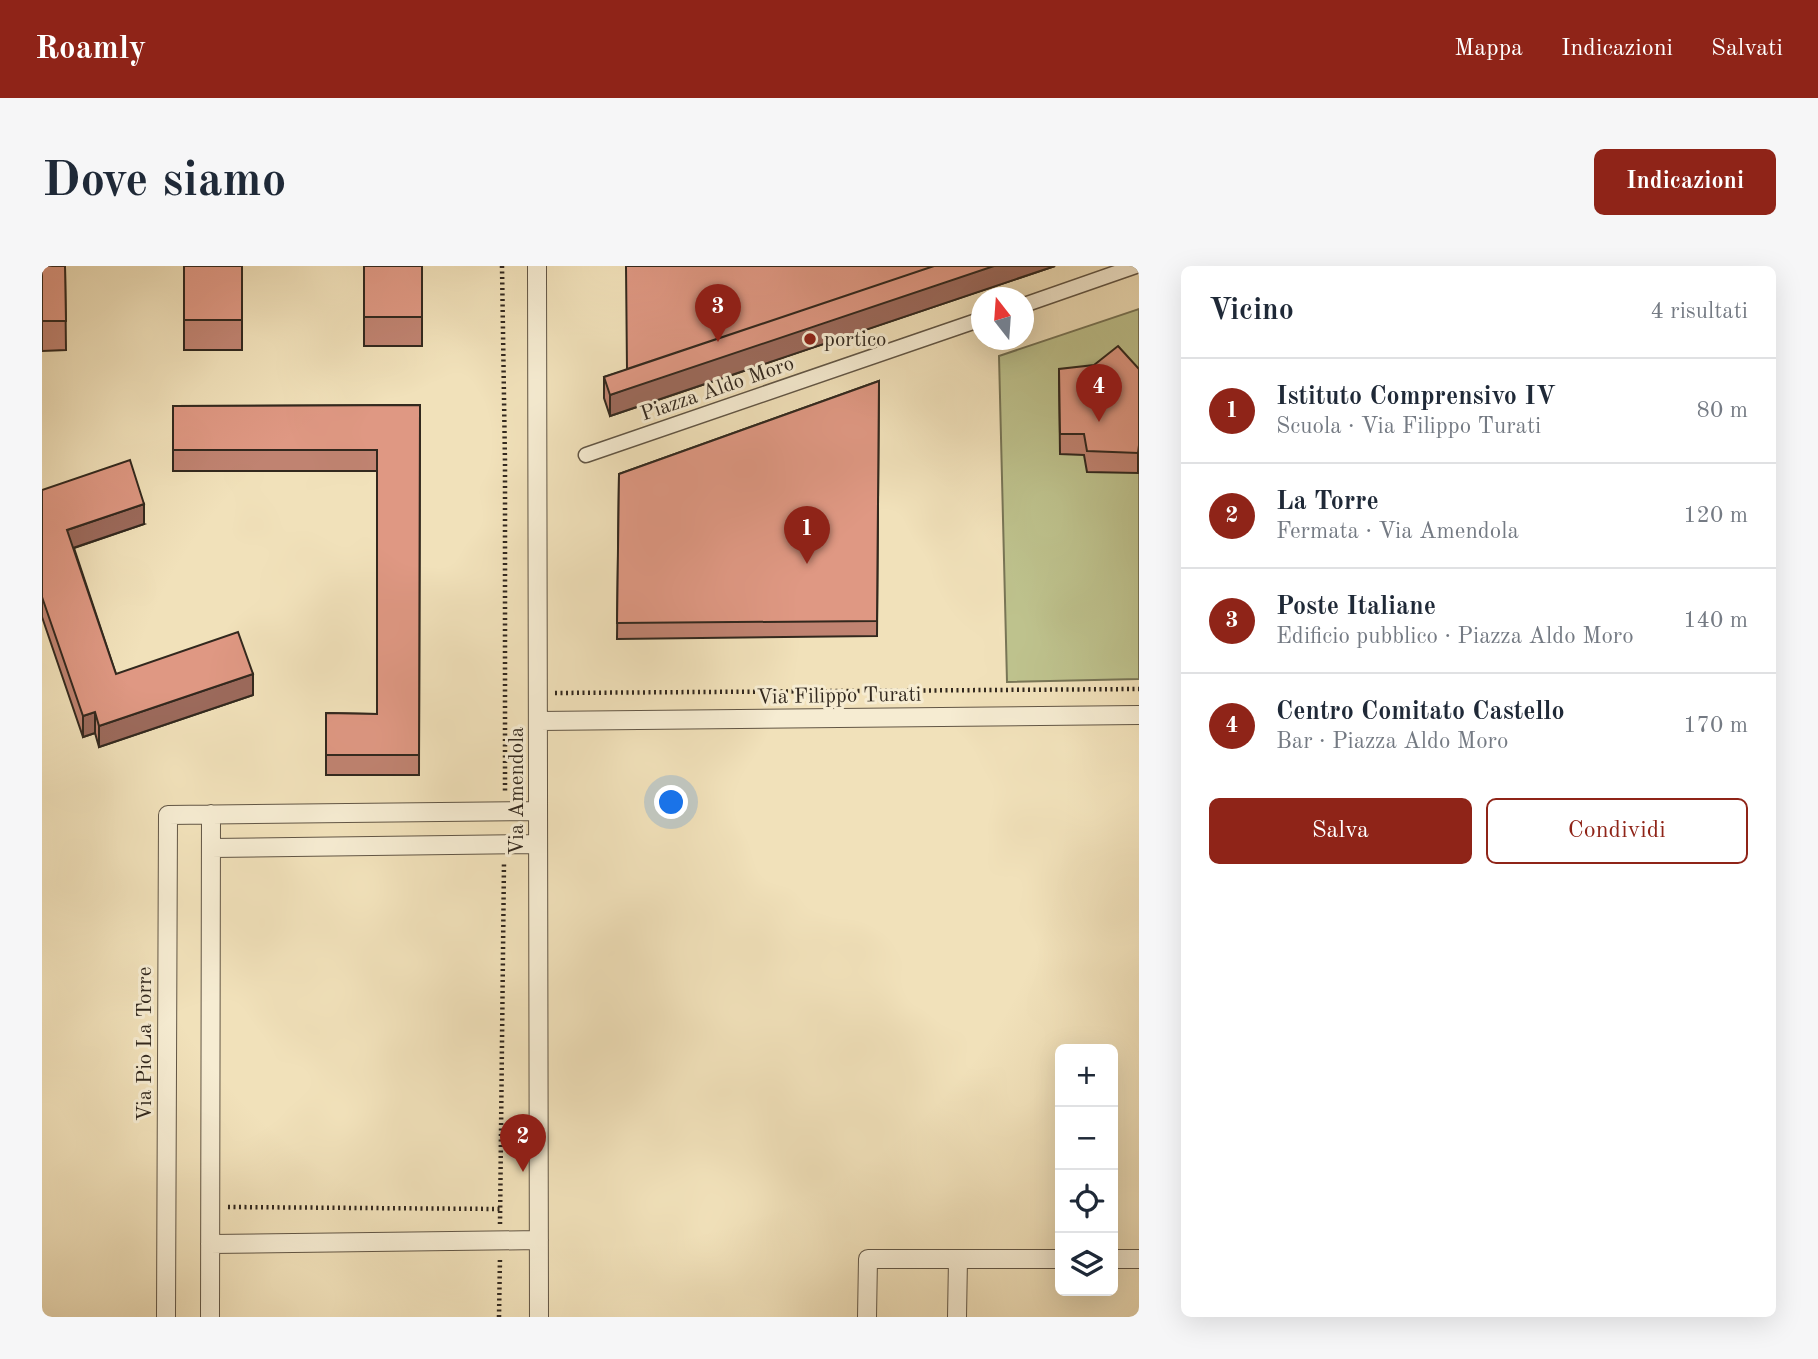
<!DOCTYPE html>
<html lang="it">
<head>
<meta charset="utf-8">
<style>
  body { margin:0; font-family:"Old Standard TT",serif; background:#f6f6f7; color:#1f2937 }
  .controls { position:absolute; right:21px; bottom:21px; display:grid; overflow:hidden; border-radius:10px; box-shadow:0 7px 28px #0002 }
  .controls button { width:63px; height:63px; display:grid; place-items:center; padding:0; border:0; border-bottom:2px solid #e0e1e3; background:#fff; color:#1f2937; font:35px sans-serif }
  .compass { position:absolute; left:929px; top:21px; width:63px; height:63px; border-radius:50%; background:#fff; box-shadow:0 7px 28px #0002; rotate:343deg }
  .you { position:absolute; left:630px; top:537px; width:24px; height:24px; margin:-18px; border:5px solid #fff; border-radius:50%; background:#1a73e8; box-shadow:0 0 0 10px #1a73e833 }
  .badge { display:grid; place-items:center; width:46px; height:46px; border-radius:50%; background:#8f2418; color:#fff; font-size:23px; font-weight:700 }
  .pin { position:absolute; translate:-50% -58px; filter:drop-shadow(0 2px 4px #0008) }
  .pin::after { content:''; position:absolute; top:37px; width:24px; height:21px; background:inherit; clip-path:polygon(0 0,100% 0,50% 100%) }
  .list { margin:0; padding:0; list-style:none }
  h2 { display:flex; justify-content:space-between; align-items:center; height:91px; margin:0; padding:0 28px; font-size:30px }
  h2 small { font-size:23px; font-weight:400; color:#747a83 }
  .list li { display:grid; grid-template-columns:46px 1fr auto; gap:21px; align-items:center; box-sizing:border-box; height:105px; padding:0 28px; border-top:2px solid #e0e1e3 }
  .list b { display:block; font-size:26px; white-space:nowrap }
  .list p { margin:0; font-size:23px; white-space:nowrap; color:#747a83 }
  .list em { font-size:23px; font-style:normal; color:#747a83 }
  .actions { display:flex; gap:14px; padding:21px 28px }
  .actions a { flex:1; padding:16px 0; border:2px solid #8f2418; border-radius:10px; text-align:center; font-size:24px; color:#8f2418 }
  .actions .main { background:#8f2418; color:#fff }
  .icon { flex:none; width:38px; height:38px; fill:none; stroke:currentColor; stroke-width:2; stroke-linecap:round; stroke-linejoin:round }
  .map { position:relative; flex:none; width:1097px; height:1051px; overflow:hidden; border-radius:10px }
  header { display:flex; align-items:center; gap:42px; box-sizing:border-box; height:98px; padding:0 35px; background:#8f2418; color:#fff }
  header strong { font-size:33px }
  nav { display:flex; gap:38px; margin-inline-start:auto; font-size:24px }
  .intro { display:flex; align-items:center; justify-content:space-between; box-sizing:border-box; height:168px; padding:0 42px }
  h1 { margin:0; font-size:49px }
  .button { padding:18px 32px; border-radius:10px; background:#8f2418; color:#fff; font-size:24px; font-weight:700 }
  main { display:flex; gap:42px; padding:0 42px }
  aside { flex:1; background:#fff; border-radius:10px; box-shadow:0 7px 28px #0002 }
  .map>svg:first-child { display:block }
</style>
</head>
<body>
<header>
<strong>Roamly</strong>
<nav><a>Mappa</a><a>Indicazioni</a><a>Salvati</a></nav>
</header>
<div class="intro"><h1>Dove siamo</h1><a class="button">Indicazioni</a></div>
<main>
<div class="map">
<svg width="1097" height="1051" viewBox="0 0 1097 1051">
  <rect width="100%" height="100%" fill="#f1e1ba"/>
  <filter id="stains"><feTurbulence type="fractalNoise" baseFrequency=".00286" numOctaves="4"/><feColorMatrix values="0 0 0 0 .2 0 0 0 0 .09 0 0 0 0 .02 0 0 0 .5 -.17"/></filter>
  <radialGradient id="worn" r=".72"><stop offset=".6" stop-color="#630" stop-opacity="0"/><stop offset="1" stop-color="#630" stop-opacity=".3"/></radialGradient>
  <!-- green -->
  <path fill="#bec28d" stroke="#787556" stroke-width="2" d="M1097,43V413L965,416L957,90Z"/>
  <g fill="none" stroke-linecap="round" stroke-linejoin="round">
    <!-- pedestrian casing -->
    <g stroke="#625645" stroke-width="17">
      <path id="pedestrian" d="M982,39L1094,0
        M544,189L940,53"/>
    </g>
    <!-- minor casing -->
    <g stroke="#625645" stroke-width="20">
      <path id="minor" d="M495,0L497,1051
        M497,455L1097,449
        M169,582L496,578
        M168,978L497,974
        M1071,993H1097
        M124,1051L126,549L496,545
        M168,1051L169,548
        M825,1051L826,993H1018
        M915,1051L916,993"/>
    </g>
    <!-- path -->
    <path stroke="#32281e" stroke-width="4.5" stroke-dasharray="2 3.5" stroke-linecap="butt" d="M460,0L463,197V528
      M513,427L1097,423
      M186,941L458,943
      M458,958L462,596
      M457,1051L458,991"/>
    <!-- pedestrian -->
    <use href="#pedestrian" stroke="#f6ecd2" stroke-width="14"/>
    <!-- minor -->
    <use href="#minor" stroke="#f6ecd2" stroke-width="18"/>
  </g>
  <!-- wall -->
  <path fill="#c08371" stroke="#32281e" stroke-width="2" d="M0,0H23L24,84L0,85Z
    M142,0H200V84H142Z
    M322,0H380V80H322Z
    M1013,0L568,150L562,132V111L585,104Z
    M1017,103H1097V200L1096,207L1045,206L1042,189L1018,188Z
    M837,115L835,370L575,373L577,208Z
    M378,139L377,509H284V447L335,448V205H131V140Z
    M0,224L102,258L32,282L74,408L211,429L57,481L53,467L41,471L0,351Z"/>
  <!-- shaded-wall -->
  <path fill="#9c6a5c" stroke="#32281e" stroke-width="2" d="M906,0H1013L568,150V129Z
    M1097,179V200L1096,207V187Z
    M102,238V258L25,284V264Z
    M211,408V429L57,481V460Z
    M53,446V467L41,471V450Z"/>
  <!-- building -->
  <path fill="#df9883" stroke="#32281e" stroke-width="2" d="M0,0H23L24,55H0Z
    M142,0H200V54H142Z
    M322,0H380V51H322Z
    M584,0H892L585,103Z
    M892,0H952L568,129L562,111Z
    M1076,80L1097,103V179L1096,187L1045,185L1042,168H1018L1017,103L1052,99Z
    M837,115L835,355L575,357L577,208Z
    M378,139L377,489H284V447L335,448V184H131V140Z
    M88,194L102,238L25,264L74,408L196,366L211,408L57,460L53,446L41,450L0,331V224Z"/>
  <!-- markers -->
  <circle fill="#8f2418" stroke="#f6ecd2" stroke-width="2.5" cx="768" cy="73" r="7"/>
  <g text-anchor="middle" stroke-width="6" stroke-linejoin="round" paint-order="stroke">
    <!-- poi labels -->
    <g font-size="21" fill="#32281e" stroke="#f6ecd2" text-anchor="start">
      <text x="782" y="80">portico</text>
    </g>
    <!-- street labels -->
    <g font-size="21" fill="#32281e" stroke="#f6ecd2">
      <text transform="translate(675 122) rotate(-19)" y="7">Piazza Aldo Moro</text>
      <text transform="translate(797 429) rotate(-1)" y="7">Via Filippo Turati</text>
      <text transform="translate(474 525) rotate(-90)" y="7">Via Amendola</text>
      <text transform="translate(102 778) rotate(-90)" y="7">Via Pio La Torre</text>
    </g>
  </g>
  <rect width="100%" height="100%" filter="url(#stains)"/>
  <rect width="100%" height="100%" fill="url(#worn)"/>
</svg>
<div class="controls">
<button>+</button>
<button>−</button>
<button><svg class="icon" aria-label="locate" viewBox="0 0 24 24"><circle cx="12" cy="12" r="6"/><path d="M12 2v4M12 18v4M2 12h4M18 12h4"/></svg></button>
<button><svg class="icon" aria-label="layers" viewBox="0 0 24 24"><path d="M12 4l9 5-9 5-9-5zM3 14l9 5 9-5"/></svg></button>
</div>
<svg class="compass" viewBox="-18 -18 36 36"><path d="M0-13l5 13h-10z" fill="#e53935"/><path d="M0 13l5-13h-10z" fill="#747a83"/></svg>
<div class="you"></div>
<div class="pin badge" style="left:765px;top:298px">1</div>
<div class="pin badge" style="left:481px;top:906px">2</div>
<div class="pin badge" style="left:676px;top:76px">3</div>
<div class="pin badge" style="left:1057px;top:156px">4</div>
</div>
<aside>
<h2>Vicino<small>4 risultati</small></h2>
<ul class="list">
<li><span class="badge">1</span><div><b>Istituto Comprensivo IV</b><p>Scuola · Via Filippo Turati</p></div><em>80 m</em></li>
<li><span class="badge">2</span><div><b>La Torre</b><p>Fermata · Via Amendola</p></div><em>120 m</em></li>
<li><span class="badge">3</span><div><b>Poste Italiane</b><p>Edificio pubblico · Piazza Aldo Moro</p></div><em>140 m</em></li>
<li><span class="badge">4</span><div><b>Centro Comitato Castello</b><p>Bar · Piazza Aldo Moro</p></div><em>170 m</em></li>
</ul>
<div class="actions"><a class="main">Salva</a><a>Condividi</a></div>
</aside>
</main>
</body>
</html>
